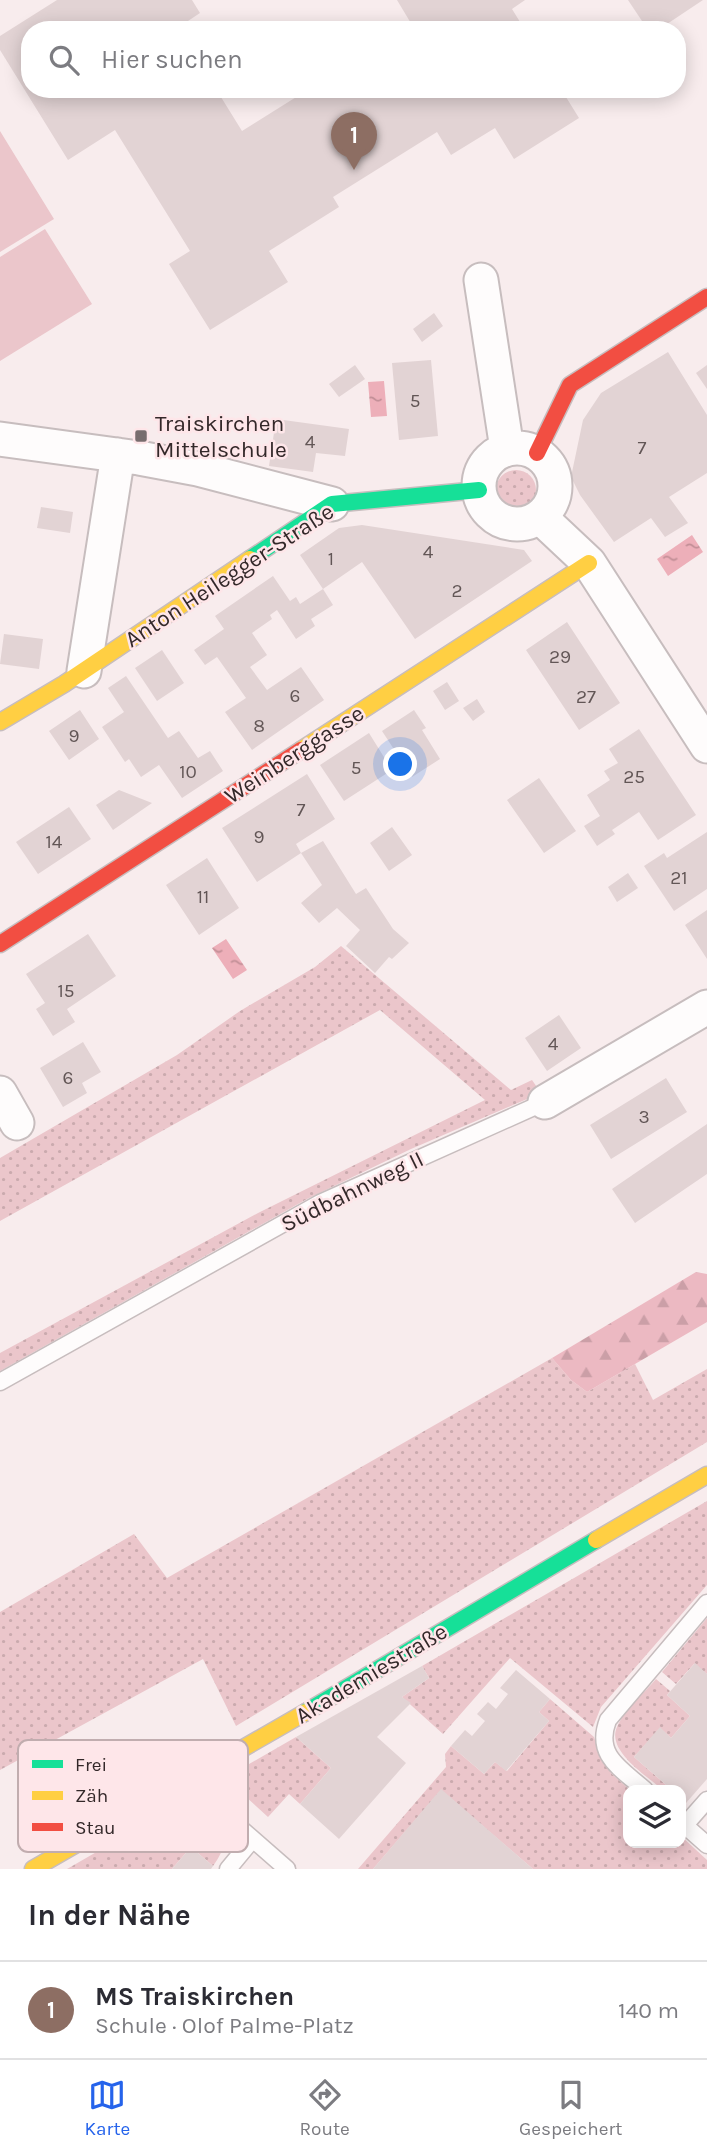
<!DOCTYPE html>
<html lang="de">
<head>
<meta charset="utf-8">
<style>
  body { margin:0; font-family:Karla,sans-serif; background:#f2f2f3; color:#2b2b33 }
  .controls { position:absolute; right:21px; bottom:21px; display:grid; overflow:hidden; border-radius:14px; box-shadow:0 4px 18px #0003 }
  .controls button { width:63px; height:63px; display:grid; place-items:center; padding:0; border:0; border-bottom:2px solid #e1e1e2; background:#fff; color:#2b2b33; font:35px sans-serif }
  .you { position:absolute; left:401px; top:765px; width:24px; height:24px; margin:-18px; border:5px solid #fff; border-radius:50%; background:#1a73e8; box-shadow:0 0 0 10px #1a73e833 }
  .badge { display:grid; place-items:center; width:46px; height:46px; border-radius:50%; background:#2563eb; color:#fff; font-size:23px; font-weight:700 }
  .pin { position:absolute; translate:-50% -58px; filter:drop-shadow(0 2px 4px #0008) }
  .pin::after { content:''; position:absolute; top:37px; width:24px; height:21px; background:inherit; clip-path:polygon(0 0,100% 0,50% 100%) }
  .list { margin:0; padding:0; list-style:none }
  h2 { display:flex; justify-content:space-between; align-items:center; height:91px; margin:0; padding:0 28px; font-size:30px }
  h2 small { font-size:23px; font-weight:400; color:#7c7c81 }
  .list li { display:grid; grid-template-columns:46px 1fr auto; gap:21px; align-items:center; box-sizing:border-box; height:98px; padding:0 28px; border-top:2px solid #e1e1e2 }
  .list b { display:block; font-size:26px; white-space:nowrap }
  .list p { margin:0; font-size:23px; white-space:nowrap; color:#7c7c81 }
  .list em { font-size:23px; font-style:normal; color:#7c7c81 }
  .icon { flex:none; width:38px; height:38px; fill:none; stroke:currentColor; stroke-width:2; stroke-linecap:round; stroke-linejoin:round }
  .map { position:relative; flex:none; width:707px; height:1869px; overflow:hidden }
  .search { position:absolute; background:#fff; box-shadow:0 4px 18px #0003; left:21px; right:21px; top:21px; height:77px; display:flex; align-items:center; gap:18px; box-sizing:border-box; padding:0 24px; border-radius:28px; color:#7c7c81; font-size:26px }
  .sheet { height:189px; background:#fff }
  nav { display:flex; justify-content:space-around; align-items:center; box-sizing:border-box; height:98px; border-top:2px solid #e1e1e2; background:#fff; font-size:19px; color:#7c7c81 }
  nav a { display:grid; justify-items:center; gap:4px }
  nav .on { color:#2563eb }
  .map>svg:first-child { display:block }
</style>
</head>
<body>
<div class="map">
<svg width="707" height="1869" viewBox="0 0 707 1869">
  <defs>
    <pattern id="grass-dots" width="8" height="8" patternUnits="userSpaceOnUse" patternTransform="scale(1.75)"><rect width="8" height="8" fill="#ebc6cb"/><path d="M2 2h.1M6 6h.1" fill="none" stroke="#caaaae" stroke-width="1.8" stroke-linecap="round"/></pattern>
    <pattern id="forest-firs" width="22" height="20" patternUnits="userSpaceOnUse" patternTransform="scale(1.75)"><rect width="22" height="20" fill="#ecb9c2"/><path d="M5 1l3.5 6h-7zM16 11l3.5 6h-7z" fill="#cb9fa7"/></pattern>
    <pattern id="water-ripples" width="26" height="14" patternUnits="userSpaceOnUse" patternTransform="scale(1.75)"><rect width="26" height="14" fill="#edafb9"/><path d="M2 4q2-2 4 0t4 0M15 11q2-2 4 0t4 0" fill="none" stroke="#c18e96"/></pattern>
  </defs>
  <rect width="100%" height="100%" fill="#f8eced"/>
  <!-- grass -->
  <path fill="url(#grass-dots)" d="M496 490a20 20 0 1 1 40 0a20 20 0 1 1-40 0Z
    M341,946L511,1090L532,1080L541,1093L411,1149L307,1199L0,1371V1353L258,1213L485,1100L380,1010L0,1221V1158L177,1055L240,1011L315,967Z
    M552,1358L571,1380L587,1392L635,1364L653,1400L707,1369V1442L236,1726L203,1659L0,1770V1612L134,1534L167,1578Z
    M707,1501V1585L601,1707L593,1727L510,1658L443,1734L402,1697L429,1678L422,1666Z
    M707,1618V1674L694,1664L676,1684L662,1672Z
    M656,1679L670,1691L667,1695L690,1716L671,1738L660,1728L634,1757L672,1790H663C647,1776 606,1751 617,1727C623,1712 645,1692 656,1679Z
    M550,1699L594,1737L602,1761L612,1774L630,1790L628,1843H681V1836L707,1860V1869H533L441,1790L373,1869H358L446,1767L445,1754L451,1746L484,1774L495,1762L507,1771L549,1721L539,1712Z
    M296,1737L331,1768L300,1804L289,1794L268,1817L233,1785L190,1811L197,1825L214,1816C236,1827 223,1852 213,1866L191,1847L172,1869H67Z"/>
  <!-- forest -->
  <path fill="url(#forest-firs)" d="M696,1272L707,1274V1322L587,1392L571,1380L552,1358Z"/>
  <!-- pitch -->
  <path fill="#ebc6cb" d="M0,131L54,219L0,252Z
    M45,229L92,304L0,361V257Z"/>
  <!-- water -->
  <path fill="url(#water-ripples)" d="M384,381L387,416L371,417L368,382Z
    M692,535L703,552L668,576L657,559Z
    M226,939L247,970L233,979L212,948Z"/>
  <!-- building -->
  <path fill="#e2d3d4" d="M57,0H192L200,13L188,21L193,30H30V89H216L242,131L309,89H561L579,118L514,159L495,128L451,155L437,132L333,197L339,207L269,251L288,282L210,330L169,264L190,251L115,130L68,160L0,50V36Z
    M397,0H525L512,9L525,30H405L412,25Z
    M628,0H703L658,30H648Z
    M434,313L443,326L422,342L413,329Z
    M668,352L707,415V473L669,497L688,523L665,537L651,518L614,542L580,495L571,477L583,420L601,393Z
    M431,360L438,436L399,440L392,363Z
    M355,365L365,379L339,397L329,384Z
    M707,365V389L696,373Z
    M276,419L349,429L345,456L316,453L313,472L269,466Z
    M41,507L73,512L70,533L37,528Z
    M362,525L524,550L532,561L415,639L362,562L323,589L300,555L339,528Z
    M273,576L290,601L296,597L300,604L323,589L333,605L311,619L315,626L296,639L277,610L270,615L272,619L252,633L267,655L250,667L267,690L301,667L324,700L252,750L225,712L246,698L217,657L205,665L194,650L224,629L215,616Z
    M567,622L620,703L579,730L526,650Z
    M4,634L43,639L39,669L0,664Z
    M162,650L184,683L157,701L135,668Z
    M126,676L168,738L179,731L198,758L210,751L223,771L182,798L159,765L141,777L129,759L125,762L102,727L124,712L108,688Z
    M447,682L459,701L445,710L433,691Z
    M477,699L485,712L473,721L463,708Z
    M80,710L99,739L69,760L49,731Z
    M414,710L426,728L422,730L440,759L412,777L382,731Z
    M639,729L696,815L658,840L639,812L612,830L615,834L597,846L584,826L600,816L587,795L610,780L604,771L618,763L609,749Z
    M369,733L392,770L344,801L320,765Z
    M307,774L335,819L296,844L301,853L257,882L222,828Z
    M539,778L576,831L544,853L507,800Z
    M119,790L152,803L113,830L96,805Z
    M69,807L91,839L38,874L16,842Z
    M392,827L412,855L389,871L370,843Z
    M707,832V889L674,911L644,866L664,853L667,858Z
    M323,841L356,894L366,888L393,929L409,943L392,959L389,957L375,973L346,946L360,930L337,908L319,923L301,903L322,885L301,853Z
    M207,858L239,908L199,935L166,885Z
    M628,873L638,888L617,902L608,887Z
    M707,910V959L685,925Z
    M88,934L116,976L67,1009L75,1022L53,1036L36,1009L45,1003L26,974Z
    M559,1015L581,1048L547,1071L525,1038Z
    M83,1042L101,1072L82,1083L87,1093L63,1107L40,1068Z
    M666,1078L687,1112L611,1159L590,1125Z
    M707,1124V1174L635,1223L612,1189Z
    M695,1663L707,1674V1779L686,1803L681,1798V1790H672L634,1757L660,1727L671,1738L690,1716L667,1695Z
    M422,1666L429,1678L402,1697L411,1703L377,1737L406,1763L339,1839L300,1804L331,1768L296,1737Z
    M516,1670L550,1699L539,1712L549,1721L506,1771L495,1762L484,1774L451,1746L465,1730L472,1736L485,1721L477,1714L488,1702L496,1709L508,1694L500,1688Z
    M441,1789L533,1869H373Z
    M191,1847L213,1866L211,1869H172Z"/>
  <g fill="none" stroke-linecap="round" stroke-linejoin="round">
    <!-- lane casing -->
    <g stroke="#c7bdbe" stroke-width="19">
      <path id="lane" d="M0,1382L320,1203L545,1102
        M645,1790C622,1769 594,1756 608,1720L707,1603
        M221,1798L240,1828L287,1869
        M681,1822L707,1845
        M685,1825L707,1800
        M228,1869L252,1840"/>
    </g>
    <!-- street casing -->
    <g stroke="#c7bdbe" stroke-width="37">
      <path id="street" d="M481,280L507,449
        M0,439L139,458L198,469L332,504
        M479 486a38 38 0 1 1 76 0a38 38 0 1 1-76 0Z
        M540,517L589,563L707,746
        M84,671L118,455
        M0,1093L17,1123
        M545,1102L707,1007"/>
    </g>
    <!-- fast casing -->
    <g stroke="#c7bdbe" stroke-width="19">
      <path id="fast" d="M250,559L332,504L479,490
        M306,1712L596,1540"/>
    </g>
    <!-- slow casing -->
    <g stroke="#c7bdbe" stroke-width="19">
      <path id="slow" d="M0,722L64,684L250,559
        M301,750L589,563
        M596,1540L707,1475
        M33,1869L306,1712"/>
    </g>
    <!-- jam casing -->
    <g stroke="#c7bdbe" stroke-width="19">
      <path id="jam" d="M537,453L570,385L707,297
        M0,944L301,750"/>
    </g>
    <!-- lane -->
    <use href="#lane" stroke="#fefcfc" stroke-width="16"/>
    <!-- street -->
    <use href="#street" stroke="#fefcfc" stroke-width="33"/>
    <!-- fast -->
    <use href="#fast" stroke="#16e098" stroke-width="16"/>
    <!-- slow -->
    <use href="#slow" stroke="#ffcf43" stroke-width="16"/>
    <!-- jam -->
    <use href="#jam" stroke="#f24e42" stroke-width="16"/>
  </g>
  <!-- markers -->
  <rect fill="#786d6e" stroke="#fee6e9" stroke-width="2.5" x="134" y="429" width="14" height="14" rx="3.5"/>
  <g text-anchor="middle" stroke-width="5" stroke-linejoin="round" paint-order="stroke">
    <!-- number labels -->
    <g font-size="19" fill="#625656">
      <text x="415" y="407">5</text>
      <text x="310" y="448">4</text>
      <text x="642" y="454">7</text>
      <text x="428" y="558">4</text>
      <text x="331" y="565">1</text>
      <text x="457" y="597">2</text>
      <text x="560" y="663">29</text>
      <text x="295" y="702">6</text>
      <text x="586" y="703">27</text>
      <text x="259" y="732">8</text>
      <text x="74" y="742">9</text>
      <text x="356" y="774">5</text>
      <text x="188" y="778">10</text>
      <text x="634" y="783">25</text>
      <text x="301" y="816">7</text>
      <text x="259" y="843">9</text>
      <text x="54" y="848">14</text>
      <text x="679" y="884">21</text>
      <text x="203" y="903">11</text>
      <text x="66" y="997">15</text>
      <text x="553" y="1050">4</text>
      <text x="68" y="1084">6</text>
      <text x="644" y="1123">3</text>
    </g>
    <!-- poi labels -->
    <g font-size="23" fill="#332829" stroke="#fee6e9" text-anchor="start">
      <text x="155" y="431">Traiskirchen<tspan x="155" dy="26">Mittelschule</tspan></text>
    </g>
    <!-- street labels -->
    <g font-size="23" fill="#332829" stroke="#fee6e9">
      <text transform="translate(229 575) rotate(-33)" y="8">Anton Heilegger-Straße</text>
      <text transform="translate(294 754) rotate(-33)" y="8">Weinberggasse</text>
      <text transform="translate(352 1191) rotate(-26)" y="8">Südbahnweg II</text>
      <text transform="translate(371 1673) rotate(-31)" y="8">Akademiestraße</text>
    </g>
  </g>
  <!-- legend -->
  <rect x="18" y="1740" width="230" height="112" rx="10" fill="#fee6e9" stroke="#c1adaf" stroke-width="2"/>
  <rect x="32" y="1760" width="31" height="8" fill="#16e098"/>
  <rect x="32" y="1791" width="31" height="9" fill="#ffcf43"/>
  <rect x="32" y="1823" width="31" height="8" fill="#f24e42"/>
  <g font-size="19" fill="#332829">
    <text x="75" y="1771">Frei</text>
    <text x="75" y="1802">Zäh</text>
    <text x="75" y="1834">Stau</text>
  </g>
</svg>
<div class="controls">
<button><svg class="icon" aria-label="layers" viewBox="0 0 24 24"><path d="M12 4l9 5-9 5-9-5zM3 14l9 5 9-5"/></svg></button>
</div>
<div class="you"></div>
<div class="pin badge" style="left:354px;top:170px;background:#8d6e63">1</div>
<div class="search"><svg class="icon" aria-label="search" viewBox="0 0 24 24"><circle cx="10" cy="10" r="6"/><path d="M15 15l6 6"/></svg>Hier suchen</div>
</div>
<section class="sheet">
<h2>In der Nähe<small></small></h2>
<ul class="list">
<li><span class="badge" style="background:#8d6e63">1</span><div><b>MS Traiskirchen</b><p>Schule · Olof Palme-Platz</p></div><em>140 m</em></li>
</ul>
</section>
<nav>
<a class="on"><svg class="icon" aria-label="map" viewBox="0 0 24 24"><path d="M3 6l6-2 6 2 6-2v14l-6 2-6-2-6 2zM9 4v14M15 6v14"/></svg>Karte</a>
<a><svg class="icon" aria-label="directions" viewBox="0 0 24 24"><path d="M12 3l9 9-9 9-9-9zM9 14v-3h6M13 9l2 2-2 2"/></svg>Route</a>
<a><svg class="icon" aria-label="saved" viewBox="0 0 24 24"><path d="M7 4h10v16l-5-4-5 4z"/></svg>Gespeichert</a>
</nav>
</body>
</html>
